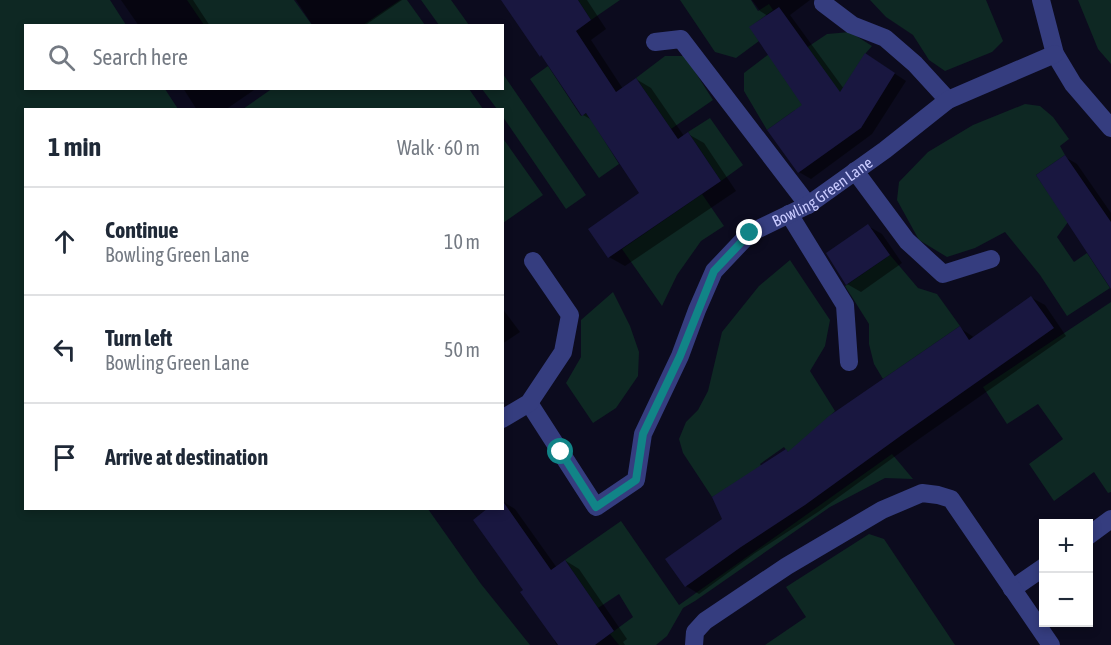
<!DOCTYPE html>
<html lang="en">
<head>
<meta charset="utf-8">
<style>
  body { margin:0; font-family:"Asap Condensed",sans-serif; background:#f2f2f3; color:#1f2937 }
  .controls { position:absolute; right:18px; bottom:18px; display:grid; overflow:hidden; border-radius:0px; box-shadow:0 3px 9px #0003 }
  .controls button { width:54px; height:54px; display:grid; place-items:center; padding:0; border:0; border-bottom:2px solid #e0e1e3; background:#fff; color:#1f2937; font:30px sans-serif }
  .stop { position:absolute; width:18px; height:18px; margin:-14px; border:4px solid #118487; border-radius:50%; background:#fff }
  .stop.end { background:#118487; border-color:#fff; box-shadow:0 2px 6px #0008 }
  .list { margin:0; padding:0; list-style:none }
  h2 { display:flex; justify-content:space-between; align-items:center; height:78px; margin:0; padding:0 24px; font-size:26px }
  h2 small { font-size:20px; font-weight:400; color:#747a83 }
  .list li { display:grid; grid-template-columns:39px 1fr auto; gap:18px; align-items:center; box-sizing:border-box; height:108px; padding:0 24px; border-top:2px solid #e0e1e3 }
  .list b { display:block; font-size:22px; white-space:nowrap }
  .list p { margin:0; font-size:20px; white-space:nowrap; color:#747a83 }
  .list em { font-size:20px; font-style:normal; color:#747a83 }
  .icon { flex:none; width:33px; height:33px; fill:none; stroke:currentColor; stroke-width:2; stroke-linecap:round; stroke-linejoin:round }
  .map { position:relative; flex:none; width:1111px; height:645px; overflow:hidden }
  .search { position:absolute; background:#fff; box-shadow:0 3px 9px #0003; left:24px; top:24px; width:480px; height:66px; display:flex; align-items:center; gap:15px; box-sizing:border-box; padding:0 21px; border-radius:0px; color:#747a83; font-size:22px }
  .panel { position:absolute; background:#fff; box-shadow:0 3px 9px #0003; left:24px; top:108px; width:480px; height:402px; border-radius:0px }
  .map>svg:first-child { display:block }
</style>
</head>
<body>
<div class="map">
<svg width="1111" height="645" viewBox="0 0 1111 645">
  <rect width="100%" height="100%" fill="#0c0b1e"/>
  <!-- green -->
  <path fill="#0e2823" d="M0,0H110L126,25L26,26V88L165,89L178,109L26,110V508L428,509L481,584L530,645H0Z
    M187,0H294L312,25H204Z
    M400,0H407L425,25H363Z
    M421,0H451L469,25H439Z
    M578,0H620L591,20Z
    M680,0H751L758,11L769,4L773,10L750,27L759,41L736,58L715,52Z
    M870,0H986L1003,41L992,52L945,71L929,60L913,35L886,17Z
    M1078,0H1111V64L1098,49Z
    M850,32L872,46L865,54L836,99L803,121L795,110L767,130L744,91V73L769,54L778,67L827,34Z
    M665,56H685L713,100L671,129L636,78Z
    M548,66L581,116L587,113L619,164L599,178L530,79Z
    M503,74L586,195L566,209L503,117L502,110L497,109L482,89L502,88Z
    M273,88L469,89L483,109H243Z
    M1025,104L1040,106L1053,117L1069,139L1060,146L1065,155L1036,175L1068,222L1057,237L1074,262L1087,253L1110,288L1067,316L1040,275L1005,232L975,248L947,257L919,240L897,200L899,182L928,152L973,125Z
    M710,118L743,165L721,181L688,132Z
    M502,137L543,195L503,223H502Z
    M702,194L724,226L701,241L677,275L662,306L622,249Z
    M890,255L918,288L937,294L960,326L883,379L874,364L869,344V324L845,286Z
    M790,260L830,320L825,346L810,371L835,411L790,455L784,447L760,464L764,470L712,497L683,453L679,439L686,422L698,410L708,391L722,332L759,286Z
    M613,292L630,326L639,352L638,376L616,408L593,423L566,383L581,357V320Z
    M1111,302V492L1108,493L1094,472L1054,501L1029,464L1063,439L1038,404L1007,424L983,387Z
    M892,454L913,479L885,478L830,507L695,601L683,608L667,636L656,645H619L610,634L633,617L619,594L598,608L565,560L621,521L679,605Z
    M869,534L884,539L955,645H765L806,617L786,587Z"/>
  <!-- shadow -->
  <path fill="#0007" d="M121,0H193L210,26H139Z
    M296,0H402L364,26H313Z
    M515,0H587L606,29L591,40L623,89L636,79L651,88L684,136L688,134L704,143L736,191L625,266L609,257L641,193L594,121L583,115L544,58L541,55Z
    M752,0H810L790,15L844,89L877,62L906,81L872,134L811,179L799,172L804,105L768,16L760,11Z
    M183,88H253L254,90L225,110H197Z
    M1065,157L1077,164L1111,213V286Z
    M868,226L882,234L902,263L861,292L847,284Z
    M1032,298L1045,305L1066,336L919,439L818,512L755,553L699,594L686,586L724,520L786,451L790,453L960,328L975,338Z
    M502,308L520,332L502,344Z
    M502,501L515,509L557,568L566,561L579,569L627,639L623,642L625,645H557L554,640L555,639L525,591L502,508Z"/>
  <!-- building -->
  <path fill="#191740" d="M501,0H578L591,20L576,31L616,92L636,78L678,139L688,132L721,181L608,258L588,229L639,193L586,113L582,116L541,55L540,57Z
    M779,7L840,92L865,53L895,73L861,128L798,173L767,130L802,105L749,27Z
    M1065,155L1111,222V289L1036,175Z
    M868,224L890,255L846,285L826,253Z
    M1031,296L1054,328L906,432L805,505L741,547L685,587L665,559L722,519L712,497L786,449L788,452L829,416L960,326L969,340Z
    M502,500L551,570L565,560L614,631L595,645H558L520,592L523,590L473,520L488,508H502Z"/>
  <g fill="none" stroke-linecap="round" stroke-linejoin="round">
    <!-- minor -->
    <g stroke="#353d7f" stroke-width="18">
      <path d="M1041,0L1055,54L1073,84L1111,128"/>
      <path d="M823,3L852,25L885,38L915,64L948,100"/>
      <path d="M655,42L681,39L808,205"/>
      <path d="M855,171L907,241L943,274L991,259"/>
      <path d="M789,214L845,305L849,362"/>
      <path id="s1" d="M529,403L596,507L636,480L643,434L680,356L697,310L714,271L750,233L808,205L885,150L948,100L1055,54"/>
      <path d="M502,419L529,403L563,352L570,315L533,261"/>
      <path d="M1088,536L1111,519"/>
      <path d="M1012,589L1044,567"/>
      <path d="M694,645L695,632L705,621L787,566L882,510L922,493L938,495L951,499L1051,645"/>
    </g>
  </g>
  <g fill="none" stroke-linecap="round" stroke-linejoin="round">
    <!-- route -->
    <path stroke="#118487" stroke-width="8" d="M561,452L596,507L636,480L643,434L680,356L714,271L750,233"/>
  </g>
  <g text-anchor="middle" stroke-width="4.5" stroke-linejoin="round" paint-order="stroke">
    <!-- street labels -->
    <g font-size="16" fill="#c9caff" stroke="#0c0b1e">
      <text dy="6" stroke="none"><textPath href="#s1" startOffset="532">Bowling Green Lane</textPath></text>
    </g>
  </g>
</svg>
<div class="controls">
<button>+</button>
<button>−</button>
</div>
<div class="stop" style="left:561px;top:452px"></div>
<div class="stop end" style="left:750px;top:233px"></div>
<div class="search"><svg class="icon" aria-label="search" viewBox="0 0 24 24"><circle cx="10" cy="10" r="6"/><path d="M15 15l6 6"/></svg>Search here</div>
<section class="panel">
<h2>1 min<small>Walk · 60 m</small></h2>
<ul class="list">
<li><svg class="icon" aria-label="ahead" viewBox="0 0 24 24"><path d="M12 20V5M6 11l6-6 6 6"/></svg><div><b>Continue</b><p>Bowling Green Lane</p></div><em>10 m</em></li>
<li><svg class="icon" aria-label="left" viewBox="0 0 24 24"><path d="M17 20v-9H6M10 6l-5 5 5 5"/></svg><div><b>Turn left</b><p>Bowling Green Lane</p></div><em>50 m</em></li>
<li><svg class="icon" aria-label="arrive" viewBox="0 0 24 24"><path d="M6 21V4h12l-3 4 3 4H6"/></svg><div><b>Arrive at destination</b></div></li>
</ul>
</section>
</div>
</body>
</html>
